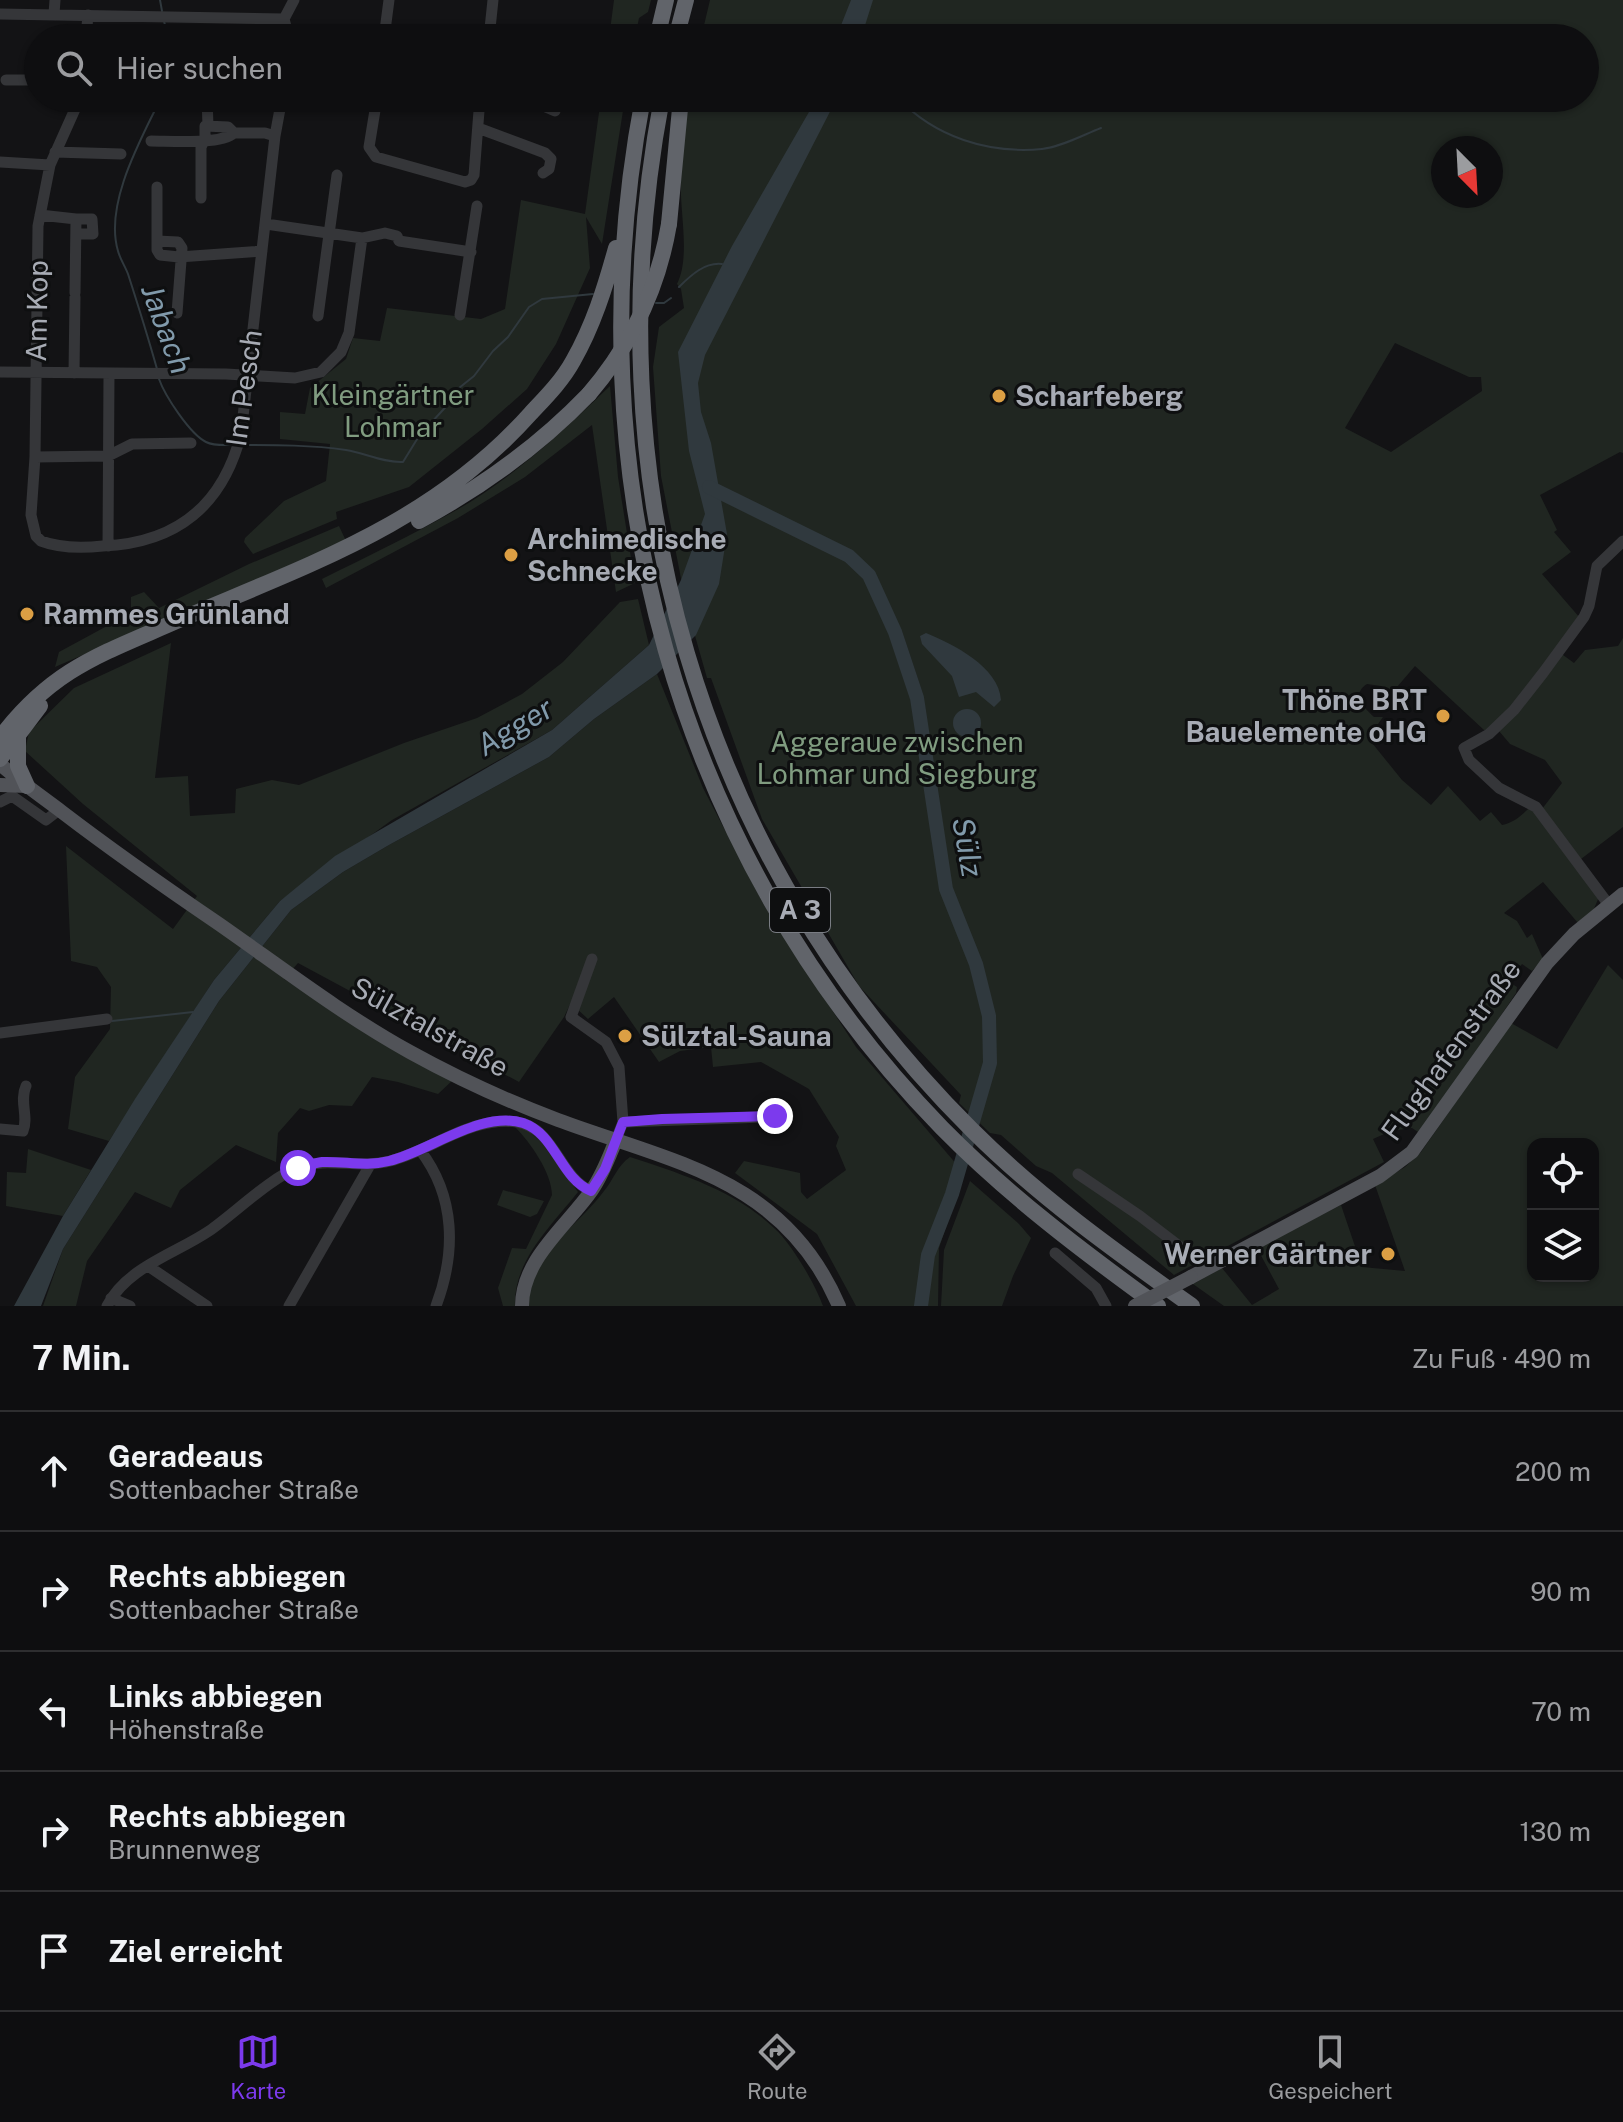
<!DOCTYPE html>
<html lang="de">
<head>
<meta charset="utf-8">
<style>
  body { margin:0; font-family:"Public Sans",sans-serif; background:#171719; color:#f1f3f6 }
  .controls { position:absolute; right:24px; bottom:24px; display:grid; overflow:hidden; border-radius:16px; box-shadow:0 2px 6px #0004 }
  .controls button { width:72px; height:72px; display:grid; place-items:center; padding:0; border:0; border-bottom:2px solid #2e2e30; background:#0e0e10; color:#f1f3f6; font:40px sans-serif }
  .compass { position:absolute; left:1431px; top:136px; width:72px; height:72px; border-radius:50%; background:#0e0e10; box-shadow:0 2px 6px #0004; rotate:156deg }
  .stop { position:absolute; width:24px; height:24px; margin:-18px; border:6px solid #7c3aed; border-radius:50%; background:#fff }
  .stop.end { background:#7c3aed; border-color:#fff; box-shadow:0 2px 8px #0008 }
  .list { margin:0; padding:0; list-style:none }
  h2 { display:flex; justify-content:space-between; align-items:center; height:104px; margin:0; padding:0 32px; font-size:34px }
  h2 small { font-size:26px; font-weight:400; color:#9b9c9f }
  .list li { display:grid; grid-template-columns:52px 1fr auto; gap:24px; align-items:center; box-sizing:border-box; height:120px; padding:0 32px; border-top:2px solid #2e2e30 }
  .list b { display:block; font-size:30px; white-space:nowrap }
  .list p { margin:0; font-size:26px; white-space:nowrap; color:#9b9c9f }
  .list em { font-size:26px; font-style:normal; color:#9b9c9f }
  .icon { flex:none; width:44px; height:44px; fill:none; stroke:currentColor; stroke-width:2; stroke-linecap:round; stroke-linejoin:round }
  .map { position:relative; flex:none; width:1623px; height:1306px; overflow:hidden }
  .search { position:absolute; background:#0e0e10; box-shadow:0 2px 6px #0004; left:24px; right:24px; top:24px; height:88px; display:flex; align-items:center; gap:20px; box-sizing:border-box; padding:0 28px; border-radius:44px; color:#9b9c9f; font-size:30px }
  .sheet { height:704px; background:#0e0e10 }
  nav { display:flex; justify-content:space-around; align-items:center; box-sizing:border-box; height:112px; border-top:2px solid #2e2e30; background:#0e0e10; font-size:22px; color:#9b9c9f }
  nav a { display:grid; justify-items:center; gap:4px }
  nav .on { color:#7c3aed }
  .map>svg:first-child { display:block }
</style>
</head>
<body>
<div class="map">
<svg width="1623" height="1306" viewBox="0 0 1623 1306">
  <rect width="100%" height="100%" fill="#131315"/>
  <!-- green -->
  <path fill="#202621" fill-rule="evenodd" d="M614,0H651L648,12L639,18L635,38H609Z
    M710,0H1623V453L1620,452L1540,495L1557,530L1554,532L1571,552L1542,574L1580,618L1559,652L1574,663L1585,650L1618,646L1623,638V827L1581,859L1542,809L1562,783L1545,760L1510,744L1499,731L1484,730L1415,666L1391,694L1381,686L1367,684C1351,694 1363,707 1374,717H1383L1368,738L1402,780L1431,805L1448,786L1480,821L1491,812L1502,825C1513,823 1521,816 1529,808L1536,813L1599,897L1593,911L1578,923L1543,882L1504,913L1517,921L1527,938L1532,934L1543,959L1532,971L1522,964L1509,982L1517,987L1516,993L1421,1134L1412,1128L1391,1131L1373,1139L1384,1162L1174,1275L1052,1173L1036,1166L1001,1135L990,1133L959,1103L961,1095L859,986L762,819L711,678H707L686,604L661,476L653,367L659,327L684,308L681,289L677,284C691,256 679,210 681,179C682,152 685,125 687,98H1585V38H701ZM1443,148H1491V196H1443ZM1395,343L1469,377H1481L1482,391L1391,452L1345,428Z
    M601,98H625L602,244L586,217L590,268L556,344L527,389L482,429L409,487L336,512L337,519L253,554L244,542L245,538L284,501L326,481L330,444L280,439V412L305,414L310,388L346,359L353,338L380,341L387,308L481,319L505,309L521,200L585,214Z
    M610,386L618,477L635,583L616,592L592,425L525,477L458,518L326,588L322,579C366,557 410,536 453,512C511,480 562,432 610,386Z
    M339,526L346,541L55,667L59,652L131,613V597L144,592L159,608L249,564Z
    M638,599L649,645L552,730L392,820L280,901L214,980L109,1141L68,1129L75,1077L110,1029L111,987L97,967L71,961L66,846L173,929L197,896L83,804L25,751L29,732L74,688L171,643L155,778L188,776L190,816L235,813L236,789L272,780L299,785L404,743L477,718L522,694L563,662L620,602Z
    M657,674L703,788L764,905L856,1047L964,1173L939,1248L938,1306H856L817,1234L735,1173L744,1161L800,1173L801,1192L807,1199L846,1170L836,1146L839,1137L809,1089L761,1062L713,1067L711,1047L680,1051L659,1062L614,997L588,1019L576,1008L588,967L564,1017L519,1082L298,963L284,979L397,1051L453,1080L438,1094L398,1082L372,1077L352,1106L329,1105L309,1111L300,1108L278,1133L276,1162L236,1145L180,1190L171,1208L135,1192L87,1261L76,1306H43L63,1249L219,1001L291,910L343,872L389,845L549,757L594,719Z
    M1608,965L1623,980V1306H1224L1193,1284L1222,1268L1252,1305L1279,1289L1257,1248L1341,1205L1362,1267L1405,1271L1375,1185L1405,1167L1421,1152L1511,1023L1557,1049ZM1533,1144H1593V1276H1533Z
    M523,1126L542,1143L578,1192C552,1225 513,1261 515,1306H503L498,1288L512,1248L526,1249L552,1195C552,1173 530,1142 515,1127Z
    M28,1149L91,1170L63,1216L6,1206L7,1172L26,1173Z
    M630,1157C679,1173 736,1191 774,1228C792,1244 815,1284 823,1306H527C530,1252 575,1230 604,1191C614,1179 617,1166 630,1157Z
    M970,1181L1019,1224L1031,1238L1013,1276L1002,1306H941L944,1250Z
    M503,1190L544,1201L537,1214L530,1217L497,1205Z"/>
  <!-- water -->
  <path fill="#30393e" d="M851,0H873L861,38H836Z
    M817,98H837L705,355L698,383L701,412L711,443L727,534L719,584L696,635L657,674L594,719L549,757L389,845L343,872L291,910L219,1001L63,1249L41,1306H14L63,1216L135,1099L214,980L280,901L335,856L552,730L649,645L681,580L705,514L689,451L678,352L732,246Z
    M926,633C953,644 999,667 1001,700L994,707L976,692L959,697L952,676L922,644L920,636Z
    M953 723a14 14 0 1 1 28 0a14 14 0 1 1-28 0Z"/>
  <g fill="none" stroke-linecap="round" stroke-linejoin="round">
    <!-- stream -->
    <path stroke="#30393e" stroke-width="2" d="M160,0L162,11
      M164,21L168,38
      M898,98C935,137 988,154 1042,149C1061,147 1083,135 1101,128
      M679,287C691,275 705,262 722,264
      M656,303H664L671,298
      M157,369C148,337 138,305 128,274C125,266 120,259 118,251C104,204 141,139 161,98
      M159,379C165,396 190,434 206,442C214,446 224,445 232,445
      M242,445C277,445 311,445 346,450C365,453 383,463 403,462L419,436L453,399L459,388L474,376L493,351L508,337L529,307L542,299L593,294
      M112,1021L193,1012"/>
    <!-- river -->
    <path stroke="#30393e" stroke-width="14" d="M709,487L849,556L869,575L895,632L917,698L946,889L976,964L989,1016L990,1063L952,1194L928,1255L921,1306"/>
    <!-- minor -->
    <path stroke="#353639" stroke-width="11" d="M0,14L284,19
      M54,14L55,0
      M490,29L507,38
      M86,38L88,15
      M289,38L284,19L294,0
      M384,38L389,0
      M489,38L493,0
      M564,38L565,32
      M6,80H38
      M80,98L50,165L38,226L35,457L31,515L36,536L41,541C59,548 83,548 103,546C177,543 223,505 241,434L275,136L282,98
      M207,98L208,126
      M377,98L369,147L376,157L465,182L471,180L474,175L480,98
      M525,98L555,111
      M478,128L545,153L551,159L549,169L543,173
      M234,133H265L275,136
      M151,141C171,141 220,145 234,133L228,127L205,126V139L201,147V198
      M55,152L121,154
      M0,162L50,165
      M157,187V250L160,255L179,257L262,251
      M40,215L76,219L75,293
      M76,219H92L93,234H76
      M266,224L362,238L385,233L397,236L399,241L471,252
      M157,241L178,242L182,248L177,313
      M460,315L477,206
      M318,316L337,175
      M0,372L226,374L295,378L321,372L341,352L349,333L362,238
      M74,373L75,297
      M35,457L108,456L132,444L191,443
      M108,546L109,374
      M0,802L12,796L46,820L59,810
      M1609,905L1536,807L1499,788L1469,760L1464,748L1489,734L1514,710L1543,673L1584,617L1589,606L1597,566L1623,541
      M592,959L571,1017L606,1042L619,1067L623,1122L616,1140
      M0,1033L107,1019
      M623,1122L788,1116
      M0,1129L23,1131C29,1117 19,1101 26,1086
      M420,1150C456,1197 456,1253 436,1306
      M1078,1174L1140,1216L1208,1268
      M1055,1253L1096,1288L1106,1306
      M148,1266L207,1306
      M111,1298L130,1306
      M107,1306C127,1267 175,1254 209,1231C235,1213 270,1178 299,1167C328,1157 360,1169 390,1161C433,1150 470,1116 517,1122C555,1128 559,1177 591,1191
      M289,1306L370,1165"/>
    <!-- major -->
    <path stroke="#515358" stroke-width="14" d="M0,764C19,781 41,796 62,812C113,851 166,888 219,924C282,968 343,1015 410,1052C457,1078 507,1101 558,1120C674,1163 784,1178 839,1306
      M0,785L26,786
      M1191,1277L1380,1176L1412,1152L1547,963L1574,934L1623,894
      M522,1306C522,1259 567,1226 592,1190C603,1174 609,1157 616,1140"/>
    <!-- highway -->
    <path stroke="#61646a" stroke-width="16" d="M657,38L666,0
      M676,38L686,0
      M643,98C572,471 675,854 942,1128C1008,1195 1082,1251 1158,1306
      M662,98C590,476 697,857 972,1130C1039,1197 1115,1251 1192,1306
      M669,224L681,98
      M419,521C482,487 539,446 589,394
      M18,735V766L27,786
      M0,738C53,668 102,654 179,620C310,564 433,523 531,413C546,397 562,381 573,361C593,326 605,288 616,248
      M0,759L40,706"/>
    <!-- major-bridge -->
    <path stroke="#515358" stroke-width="14" d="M1135,1306L1191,1277"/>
    <!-- highway-bridge -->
    <path stroke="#61646a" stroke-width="16" d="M589,394C632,344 658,289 669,224"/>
  </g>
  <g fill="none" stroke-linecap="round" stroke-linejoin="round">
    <!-- route -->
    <path stroke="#7c3aed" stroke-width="10" d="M298,1168C305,1166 314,1163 322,1162C345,1161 366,1167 389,1161C428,1152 481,1110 523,1123C556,1134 560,1178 591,1191L605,1169L623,1122L662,1119L775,1116"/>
  </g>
  <!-- markers -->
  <g fill="#dc9f44" stroke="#0e0f10" stroke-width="3">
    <circle cx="999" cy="396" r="8"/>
    <circle cx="511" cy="555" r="8"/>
    <circle cx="27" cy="614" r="8"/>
    <circle cx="1443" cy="716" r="8"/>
    <circle cx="625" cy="1036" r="8"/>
    <circle cx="1388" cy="1254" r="8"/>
  </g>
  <g text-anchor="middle" stroke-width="6" stroke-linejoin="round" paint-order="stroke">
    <!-- shield labels -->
    <rect fill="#0e0f10" stroke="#797c83" stroke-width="2" x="770" y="888" width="60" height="44" rx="6"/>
    <g font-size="26" font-weight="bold" fill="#a7abb4">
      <text x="800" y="919">A 3</text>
    </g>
    <!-- street labels -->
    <g font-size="28" fill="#a7abb4" stroke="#0e0f10">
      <text transform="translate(37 311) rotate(-89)" y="10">Am Kop</text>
      <text transform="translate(244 388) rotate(-82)" y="10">Im Pesch</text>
      <text transform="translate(430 1027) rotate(29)" y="10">Sülztalstraße</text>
      <text transform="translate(1451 1050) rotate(-54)" y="10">Flughafenstraße</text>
    </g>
    <!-- park labels -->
    <g font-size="28" fill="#809c80" stroke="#0e0f10">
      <text x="393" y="405">Kleingärtner<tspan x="393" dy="32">Lohmar</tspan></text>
      <text x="897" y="752">Aggeraue zwischen<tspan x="897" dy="32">Lohmar und Siegburg</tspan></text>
    </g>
    <!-- poi labels -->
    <g font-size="28" font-weight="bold" fill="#a7abb4" stroke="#0e0f10" text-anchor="start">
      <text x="1015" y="406">Scharfeberg</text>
      <text x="527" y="549">Archimedische<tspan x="527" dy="32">Schnecke</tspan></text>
      <text x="43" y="624">Rammes Grünland</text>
      <text x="1427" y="710" text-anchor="end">Thöne BRT<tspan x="1427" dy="32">Bauelemente oHG</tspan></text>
      <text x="641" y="1046">Sülztal-Sauna</text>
      <text x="1372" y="1264" text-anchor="end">Werner Gärtner</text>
    </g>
    <!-- water labels -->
    <g font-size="30" font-style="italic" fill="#819aab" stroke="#0e0f10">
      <text transform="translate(166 329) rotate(70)" y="10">Jabach</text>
      <text transform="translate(515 727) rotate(-31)" y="10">Agger</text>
      <text transform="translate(967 847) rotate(80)" y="10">Sülz</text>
    </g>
  </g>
</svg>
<div class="controls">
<button><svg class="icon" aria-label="locate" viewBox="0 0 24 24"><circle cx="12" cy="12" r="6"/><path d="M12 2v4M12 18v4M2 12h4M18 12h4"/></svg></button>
<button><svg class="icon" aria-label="layers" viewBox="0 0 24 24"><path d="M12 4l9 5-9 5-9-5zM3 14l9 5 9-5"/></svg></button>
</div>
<svg class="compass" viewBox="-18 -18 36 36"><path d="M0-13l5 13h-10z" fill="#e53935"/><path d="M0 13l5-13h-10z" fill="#9b9c9f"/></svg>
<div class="stop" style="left:298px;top:1168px"></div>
<div class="stop end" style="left:775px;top:1116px"></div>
<div class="search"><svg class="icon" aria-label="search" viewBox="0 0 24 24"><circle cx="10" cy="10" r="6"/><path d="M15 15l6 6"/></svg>Hier suchen</div>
</div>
<section class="sheet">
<h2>7 Min.<small>Zu Fuß · 490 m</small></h2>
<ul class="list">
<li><svg class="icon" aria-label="ahead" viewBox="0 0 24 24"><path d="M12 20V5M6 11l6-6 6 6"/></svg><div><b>Geradeaus</b><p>Sottenbacher Straße</p></div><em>200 m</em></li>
<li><svg class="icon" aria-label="right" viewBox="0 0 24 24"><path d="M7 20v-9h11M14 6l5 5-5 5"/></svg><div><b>Rechts abbiegen</b><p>Sottenbacher Straße</p></div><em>90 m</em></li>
<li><svg class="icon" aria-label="left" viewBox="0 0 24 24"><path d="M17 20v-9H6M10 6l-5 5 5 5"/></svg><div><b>Links abbiegen</b><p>Höhenstraße</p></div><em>70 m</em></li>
<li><svg class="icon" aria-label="right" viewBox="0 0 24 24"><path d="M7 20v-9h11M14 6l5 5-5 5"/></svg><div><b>Rechts abbiegen</b><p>Brunnenweg</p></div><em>130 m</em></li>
<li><svg class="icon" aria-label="arrive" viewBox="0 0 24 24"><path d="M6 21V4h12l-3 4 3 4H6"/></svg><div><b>Ziel erreicht</b></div></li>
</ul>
</section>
<nav>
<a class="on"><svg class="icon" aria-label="map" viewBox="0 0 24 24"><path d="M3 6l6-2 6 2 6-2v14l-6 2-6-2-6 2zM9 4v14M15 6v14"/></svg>Karte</a>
<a><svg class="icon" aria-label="directions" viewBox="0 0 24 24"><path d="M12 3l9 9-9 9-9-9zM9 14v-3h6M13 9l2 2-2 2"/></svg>Route</a>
<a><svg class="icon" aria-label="saved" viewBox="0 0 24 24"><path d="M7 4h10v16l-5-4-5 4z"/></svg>Gespeichert</a>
</nav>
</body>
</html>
